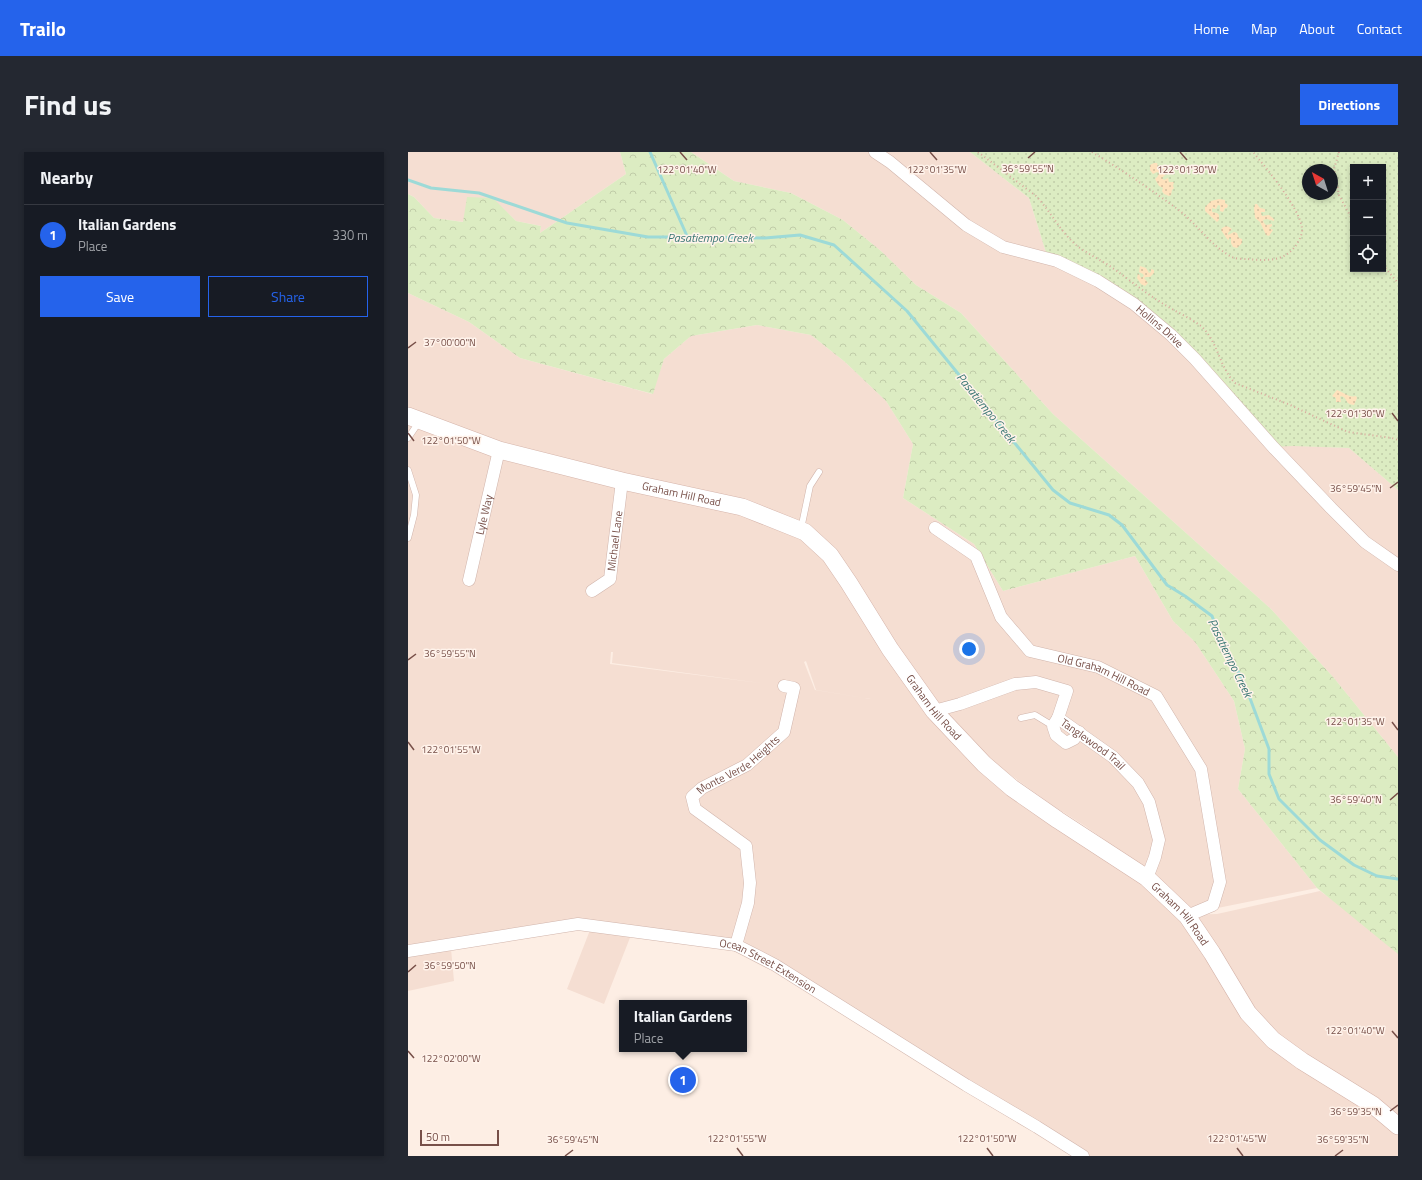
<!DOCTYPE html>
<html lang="en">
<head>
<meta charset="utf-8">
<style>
  body { margin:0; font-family:"Titillium Web",sans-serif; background:#242831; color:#f1f3f6 }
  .controls { position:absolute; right:12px; top:12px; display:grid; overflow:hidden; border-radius:0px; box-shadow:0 2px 6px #0003 }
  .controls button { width:36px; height:36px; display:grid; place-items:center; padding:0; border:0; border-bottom:1px solid #363941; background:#171b24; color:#f1f3f6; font:20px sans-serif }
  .compass { position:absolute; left:894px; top:12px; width:36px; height:36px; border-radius:50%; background:#171b24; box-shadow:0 2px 6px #0003; rotate:321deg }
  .scale { position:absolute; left:12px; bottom:10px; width:79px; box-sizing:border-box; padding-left:4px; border:2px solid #774f48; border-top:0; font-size:11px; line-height:14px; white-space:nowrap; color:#774f48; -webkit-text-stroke:3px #fff3eb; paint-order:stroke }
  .you { position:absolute; left:561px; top:497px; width:14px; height:14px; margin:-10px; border:3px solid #fff; border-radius:50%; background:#1a73e8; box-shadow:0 0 0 6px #1a73e833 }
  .badge { display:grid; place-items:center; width:26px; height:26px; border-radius:50%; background:#2563eb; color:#fff; font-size:13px; font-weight:700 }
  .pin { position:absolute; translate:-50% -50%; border:2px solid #fff; box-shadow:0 1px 4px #0006 }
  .popup { position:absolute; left:211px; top:848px; width:128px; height:52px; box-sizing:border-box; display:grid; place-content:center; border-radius:0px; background:#171b24; filter:drop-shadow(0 1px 3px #0005); font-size:13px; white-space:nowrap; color:#9ea1a6 }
  .popup b { font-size:15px; color:#f1f3f6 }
  .popup::after { content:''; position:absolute; left:50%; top:100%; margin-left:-8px; border:8px solid transparent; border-top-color:#171b24 }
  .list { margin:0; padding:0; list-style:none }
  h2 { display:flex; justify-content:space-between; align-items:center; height:52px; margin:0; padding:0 16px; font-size:17px }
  h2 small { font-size:13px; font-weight:400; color:#9ea1a6 }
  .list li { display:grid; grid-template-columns:26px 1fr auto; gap:12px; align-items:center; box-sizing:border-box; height:60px; padding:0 16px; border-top:1px solid #363941 }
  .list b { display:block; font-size:15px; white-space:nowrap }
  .list p { margin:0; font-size:13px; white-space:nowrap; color:#9ea1a6 }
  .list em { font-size:13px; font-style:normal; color:#9ea1a6 }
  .actions { display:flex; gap:8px; padding:12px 16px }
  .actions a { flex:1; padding:9px 0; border:1px solid #2563eb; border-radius:0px; text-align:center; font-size:14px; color:#2563eb }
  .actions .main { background:#2563eb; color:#fff }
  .icon { flex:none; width:22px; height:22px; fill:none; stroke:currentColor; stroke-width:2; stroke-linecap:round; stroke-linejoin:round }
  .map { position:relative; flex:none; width:990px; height:1004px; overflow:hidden; border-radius:0px }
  header { display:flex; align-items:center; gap:24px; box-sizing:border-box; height:56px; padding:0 20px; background:#2563eb; color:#fff }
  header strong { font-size:19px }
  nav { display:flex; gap:22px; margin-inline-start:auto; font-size:14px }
  .intro { display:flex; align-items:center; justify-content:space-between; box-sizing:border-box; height:96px; padding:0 24px }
  h1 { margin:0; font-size:28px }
  .button { padding:10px 18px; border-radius:0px; background:#2563eb; color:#fff; font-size:14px; font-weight:700 }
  main { display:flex; gap:24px; padding:0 24px }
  aside { flex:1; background:#171b24; border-radius:0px; box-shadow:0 2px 6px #0003 }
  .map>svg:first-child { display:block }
</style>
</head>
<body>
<header>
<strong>Trailo</strong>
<nav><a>Home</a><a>Map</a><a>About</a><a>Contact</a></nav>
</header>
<div class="intro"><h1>Find us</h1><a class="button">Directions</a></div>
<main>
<aside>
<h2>Nearby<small></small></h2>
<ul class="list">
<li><span class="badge">1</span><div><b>Italian Gardens</b><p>Place</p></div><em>330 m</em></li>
</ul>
<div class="actions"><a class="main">Save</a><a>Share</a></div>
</aside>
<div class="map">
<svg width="990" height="1004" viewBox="0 0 990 1004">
  <defs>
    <pattern id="grass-dots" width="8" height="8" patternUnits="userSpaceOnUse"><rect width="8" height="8" fill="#dcecc2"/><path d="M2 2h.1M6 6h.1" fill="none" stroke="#c0cca8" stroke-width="1.8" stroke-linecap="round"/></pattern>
    <pattern id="forest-crowns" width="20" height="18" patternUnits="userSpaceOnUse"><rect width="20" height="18" fill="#dcecc2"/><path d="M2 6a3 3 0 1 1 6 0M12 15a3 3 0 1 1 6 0" fill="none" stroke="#c0cca8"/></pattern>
    <pattern id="sand-dots" width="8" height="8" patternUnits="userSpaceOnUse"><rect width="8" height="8" fill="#fee2bd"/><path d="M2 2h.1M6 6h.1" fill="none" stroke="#d2ba9c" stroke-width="1.8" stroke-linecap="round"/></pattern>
  </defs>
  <rect width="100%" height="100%" fill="#fdeee4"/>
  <!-- residential -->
  <path fill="#f5ded2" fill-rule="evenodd" d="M0,0H212L218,22L132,81L133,74L108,69L84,46L56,70L26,66L6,45L0,42Z
    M283,0H562L621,46L640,107L723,149L868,293L941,296L990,338V605L926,526L863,457L645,262L553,161L508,133L473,99L435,68L383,41L326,29Z
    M0,141L61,170L112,206L244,242L256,207L283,184L349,173L403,183L437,210L478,249L505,292L495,346L566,392L595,439L727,404L765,469L787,490L826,549L837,597L830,637L909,736L775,763L809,762L912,739L990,795V1004H672L331,791L225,778L196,852L159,837L184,773L169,771L42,786L46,829L0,839ZM125,500H205L204,511L359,532L202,512L203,500ZM398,509L408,538L463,547L407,538L396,510ZM587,613L593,616L644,653L677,674L736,716L630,645Z"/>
  <!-- grass -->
  <path fill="url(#grass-dots)" fill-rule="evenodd" d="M562,0H990V338L941,296L885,294L863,295L743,164L640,107L621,46ZM945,15H975V117H945ZM900,18H924V42H900Z"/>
  <!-- forest -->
  <path fill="url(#forest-crowns)" d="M212,0H283L326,29L383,41L435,68L473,99L508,133L553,161L645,262L863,457L926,526L990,605V802L909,736L830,637L837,597L826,549L787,490L765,469L727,404L595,439L566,392L495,346L505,292L478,249L437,210L403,183L349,173L283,184L256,207L245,242L112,206L61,170L0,141V42L6,45L26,66L55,70L59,45L85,46L108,69L133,74L132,81L218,22Z"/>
  <!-- sand -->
  <path fill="url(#sand-dots)" d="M746,11H749L751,17L755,14L757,16L758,22L754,26L756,28L760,26L761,30H766L765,34L766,36L764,38L763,43L761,44L756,42L754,39L755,36L751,34L747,27L750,24L751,21L749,20L745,22L742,18V13Z
    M811,47L817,48V51L820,53L819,56H817L815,60L812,59V54L811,53H810L808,57L804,56V60L809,61L811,63V68L809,70L797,59V55L803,49Z
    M847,52H849L852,56L857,57V60H853L854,64L861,63L866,67V69L859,67L855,68L856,71L858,73L864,72V74L861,76L865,78L861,84L858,83L852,70L847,66L846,56Z
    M818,74L821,75L824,77L820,81V83L826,80L829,81L831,86L834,87V91L829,96L825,95L823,91V86H821V88L819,87L813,78L814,76Z
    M732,114L738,116L741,121L743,120V117L746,118V121L742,125H738L736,126L740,131L737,134L733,132L729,126L730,122H731L733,126L736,124L735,122L731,120Z
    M929,238C935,240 941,246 948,244L949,246L946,253C938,252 940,250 936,245L933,244L932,245L933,250H928V246L924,244Z"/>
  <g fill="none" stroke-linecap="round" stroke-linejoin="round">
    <!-- stream -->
    <path stroke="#9ddad7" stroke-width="3" d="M242,0L279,84
      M0,28L23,36L71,41L159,71L240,85H279L357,86L392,83L426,93L499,159L645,338L662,351L701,363L714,373L759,433L777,444L804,464L811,482L837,533L861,597V622L871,647L912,688L946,713L969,724L990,727"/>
    <!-- service casing -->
    <g stroke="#d1b5ac" stroke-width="7">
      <path id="service" d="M0,286L11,270
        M0,318L8,343L6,363L0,386
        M393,377L402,334L411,320
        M613,566L627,563L645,574"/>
    </g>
    <!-- minor casing -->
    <g stroke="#d1b5ac" stroke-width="13">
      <g id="minor">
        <path id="s1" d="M467,0L482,10L558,73L595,95L649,109L690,129L726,152L763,183L787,207L865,295L923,356L957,390L990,413"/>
        <path id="s2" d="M527,376L568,404L593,465L622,499L690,515L748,544L793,617L812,730L805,753L779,764"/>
        <path id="s3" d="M61,428L91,298"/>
        <path id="s4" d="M184,439L202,427L214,329"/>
        <path id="s5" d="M526,559L552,552L607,532L628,530L659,539L650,566L705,605L730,631L741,650L751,688L747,705L739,726"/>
        <path d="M650,566L645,574L648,583L658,591L666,587L671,580"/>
        <path id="s6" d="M328,793L340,751L342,731L338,694L287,657L284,645L294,636L339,613L376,580L386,536L376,534"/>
        <path id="s7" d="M0,799L170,772L328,793L367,813L558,933L629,975L675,1004"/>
      </g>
    </g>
    <!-- secondary casing -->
    <g stroke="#d5b4aa" stroke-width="18">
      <g id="secondary">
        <path id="s8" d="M0,264L91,298L214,329L334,355L397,380L422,403L441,431L482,497L526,559L576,612L604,636L650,668L739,726L779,764L804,801L840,861L865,888L894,909L965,953L990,974"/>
      </g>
    </g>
    <!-- path -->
    <path stroke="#d9a89d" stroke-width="2" stroke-dasharray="1 3" stroke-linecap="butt" d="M570,0L628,44C643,60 652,79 668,93C677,100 687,105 697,111C716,123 734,139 754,151C766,159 781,165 793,174C810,189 811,215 827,231L880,252L940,280L984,286L990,288
      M684,0C714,18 744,38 772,59C790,73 804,95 824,105C828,107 835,107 839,107C859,109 879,110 890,90C892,87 895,80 894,76C891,55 859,17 845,0
      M931,0L926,17L931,43L945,69
      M975,113L990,131"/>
    <!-- service -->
    <use href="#service" stroke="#fff" stroke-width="6"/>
    <!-- minor -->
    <use href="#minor" stroke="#fff" stroke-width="12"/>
    <!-- secondary -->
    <use href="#secondary" stroke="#fff" stroke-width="17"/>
  </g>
  <!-- ticks -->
  <path fill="none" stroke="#774f48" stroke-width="1.5" d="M272,0L279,8M522,0L529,8M772,0L779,8M620,6L627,0M0,196L8,190M984,261L990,269M0,281L6,289M982,336L990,330M0,508L8,502M984,570L990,578M0,590L6,598M982,648L990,641M0,820L8,813M984,879L990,886M0,899L6,906M982,959L990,953M329,996L335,1004M579,996L585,1004M829,996L835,1004M157,1004L165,998M927,1004L935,998"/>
  <g text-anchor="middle" stroke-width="3" stroke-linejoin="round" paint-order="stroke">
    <!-- street labels -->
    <g font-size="11" fill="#774f48" stroke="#fff3eb">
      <text dy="4" stroke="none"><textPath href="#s1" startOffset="338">Hollins Drive</textPath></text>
      <text dy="4" stroke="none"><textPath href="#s8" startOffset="285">Graham Hill Road</textPath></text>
      <text dy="4" stroke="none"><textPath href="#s3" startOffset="67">Lyle Way</textPath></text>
      <text dy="4" stroke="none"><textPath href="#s4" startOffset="60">Michael Lane</textPath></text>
      <text dy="4" stroke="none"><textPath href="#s2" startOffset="238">Old Graham Hill Road</textPath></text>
      <text dy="4" stroke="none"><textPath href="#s8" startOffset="633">Graham Hill Road</textPath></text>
      <text dy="4" stroke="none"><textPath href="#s5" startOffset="211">Tanglewood Trail</textPath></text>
      <text dy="4" stroke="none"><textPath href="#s6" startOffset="233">Monte Verde Heights</textPath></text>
      <text dy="4" stroke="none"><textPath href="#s8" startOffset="957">Graham Hill Road</textPath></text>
      <text dy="4" stroke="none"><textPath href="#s7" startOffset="369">Ocean Street Extension</textPath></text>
    </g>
    <!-- water labels -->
    <g font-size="12" font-style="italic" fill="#387673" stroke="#fff3eb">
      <text x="302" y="90">Pasatiempo Creek</text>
      <text transform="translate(578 256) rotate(51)" y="4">Pasatiempo Creek</text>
      <text transform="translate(822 506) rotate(64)" y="4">Pasatiempo Creek</text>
    </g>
  </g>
  <g font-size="10" text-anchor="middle" fill="#774f48" stroke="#fff3eb" stroke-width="3" stroke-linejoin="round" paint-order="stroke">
    <text x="620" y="20">36°59'55"N</text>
    <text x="279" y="21">122°01'40"W</text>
    <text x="529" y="21">122°01'35"W</text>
    <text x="779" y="21">122°01'30"W</text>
    <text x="42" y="194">37°00'00"N</text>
    <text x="947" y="265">122°01'30"W</text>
    <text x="43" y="292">122°01'50"W</text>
    <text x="948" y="340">36°59'45"N</text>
    <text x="42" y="505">36°59'55"N</text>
    <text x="947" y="573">122°01'35"W</text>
    <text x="43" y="601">122°01'55"W</text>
    <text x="948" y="651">36°59'40"N</text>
    <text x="42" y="817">36°59'50"N</text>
    <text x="947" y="882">122°01'40"W</text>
    <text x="43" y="910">122°02'00"W</text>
    <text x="948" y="963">36°59'35"N</text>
    <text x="329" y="990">122°01'55"W</text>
    <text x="579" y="990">122°01'50"W</text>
    <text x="829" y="990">122°01'45"W</text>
    <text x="165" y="991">36°59'45"N</text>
    <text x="935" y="991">36°59'35"N</text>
  </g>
</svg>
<div class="controls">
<button>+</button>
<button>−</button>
<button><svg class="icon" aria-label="locate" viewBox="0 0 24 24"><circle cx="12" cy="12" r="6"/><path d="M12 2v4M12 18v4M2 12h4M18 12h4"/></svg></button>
</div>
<svg class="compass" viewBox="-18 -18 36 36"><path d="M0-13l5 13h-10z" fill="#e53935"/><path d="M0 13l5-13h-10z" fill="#9ea1a6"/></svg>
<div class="scale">50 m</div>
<div class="you"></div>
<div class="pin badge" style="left:275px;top:928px">1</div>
<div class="popup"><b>Italian Gardens</b>Place</div>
</div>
</main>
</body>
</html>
